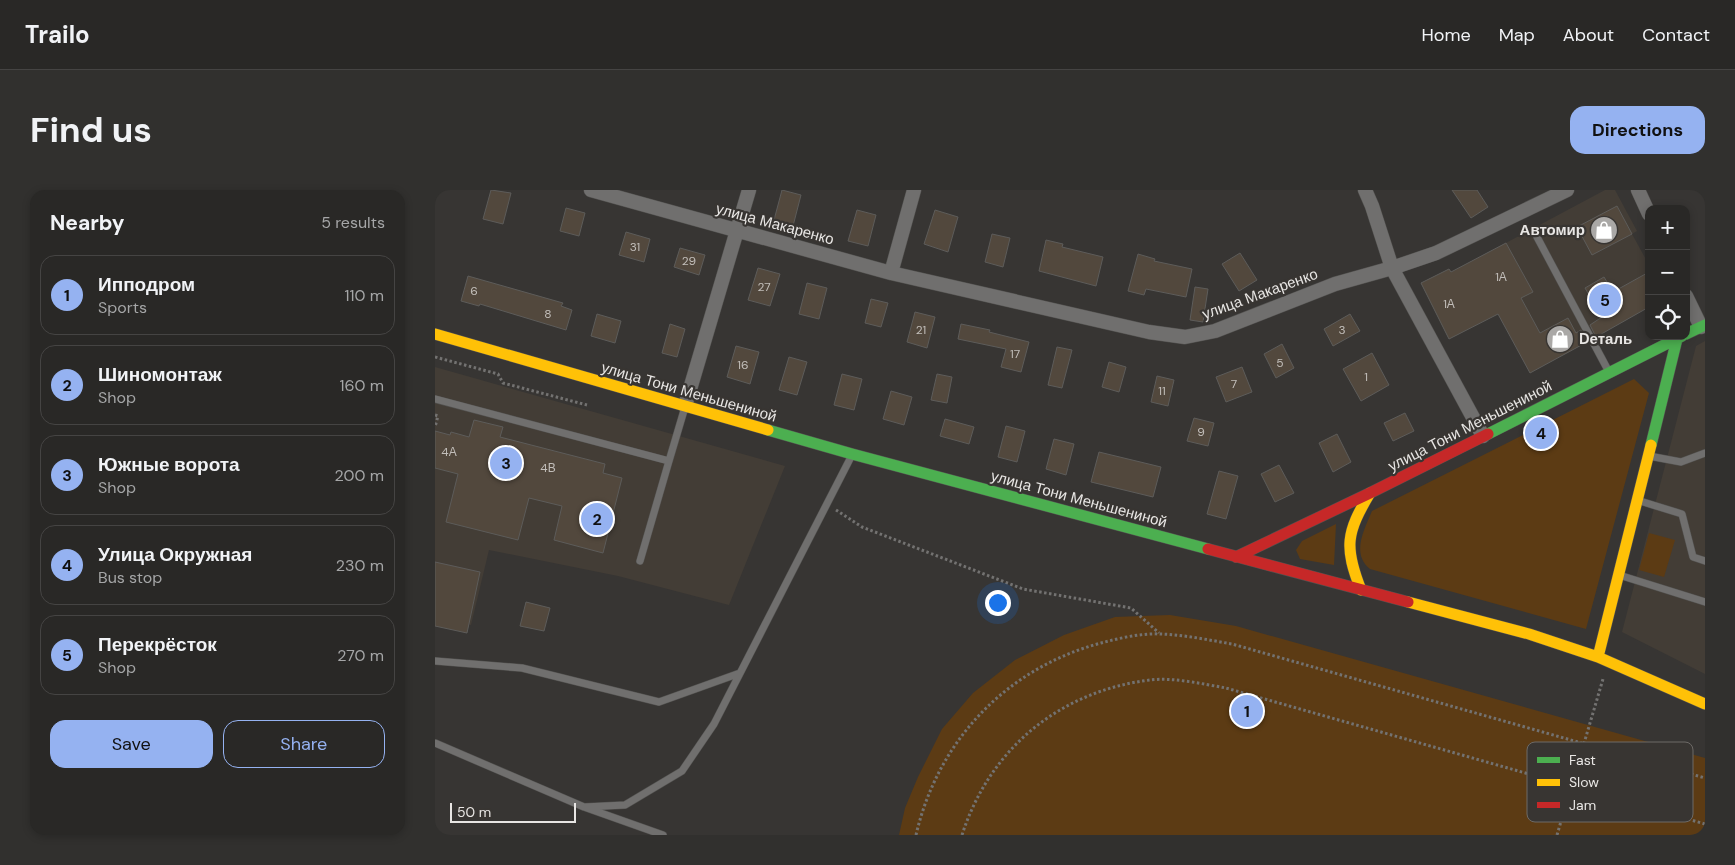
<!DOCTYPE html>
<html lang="en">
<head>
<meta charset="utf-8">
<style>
  body { margin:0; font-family:"DM Sans",sans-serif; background:#31302e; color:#f1f3f6 }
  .controls { position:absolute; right:15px; top:15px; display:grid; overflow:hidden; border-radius:10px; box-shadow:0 2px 8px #0003 }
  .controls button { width:45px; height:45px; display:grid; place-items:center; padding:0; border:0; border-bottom:1px solid #454443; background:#292826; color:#f1f3f6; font:25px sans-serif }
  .scale { position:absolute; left:15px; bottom:12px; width:126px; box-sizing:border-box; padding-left:5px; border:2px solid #e8e6e4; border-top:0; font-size:14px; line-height:18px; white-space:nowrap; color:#e8e6e4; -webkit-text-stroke:4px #383532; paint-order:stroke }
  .you { position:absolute; left:562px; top:412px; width:18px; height:18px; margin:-12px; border:4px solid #fff; border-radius:50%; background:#1a73e8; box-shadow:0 0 0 8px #1a73e833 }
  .badge { display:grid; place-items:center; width:32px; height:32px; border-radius:50%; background:#95b2f1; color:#111; font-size:16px; font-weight:700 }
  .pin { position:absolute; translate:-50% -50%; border:2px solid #fff; box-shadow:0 1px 5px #0006 }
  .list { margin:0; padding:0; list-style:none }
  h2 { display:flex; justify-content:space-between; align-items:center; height:65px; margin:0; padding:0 20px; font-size:21px }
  h2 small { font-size:16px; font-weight:400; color:#a5a6a7 }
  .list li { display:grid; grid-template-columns:32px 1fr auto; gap:15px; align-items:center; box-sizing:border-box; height:80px; margin:0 10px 10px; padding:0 10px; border:1px solid #454443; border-radius:15px }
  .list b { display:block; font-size:19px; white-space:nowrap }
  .list p { margin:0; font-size:16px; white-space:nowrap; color:#a5a6a7 }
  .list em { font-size:16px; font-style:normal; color:#a5a6a7 }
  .actions { display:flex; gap:10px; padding:15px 20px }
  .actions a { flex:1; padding:11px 0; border:1px solid #95b2f1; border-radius:15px; text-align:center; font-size:18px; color:#95b2f1 }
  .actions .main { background:#95b2f1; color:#111 }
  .icon { flex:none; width:28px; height:28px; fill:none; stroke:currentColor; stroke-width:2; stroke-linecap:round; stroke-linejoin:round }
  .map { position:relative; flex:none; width:1270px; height:645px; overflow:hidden; border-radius:15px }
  header { display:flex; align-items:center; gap:30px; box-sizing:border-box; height:70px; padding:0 25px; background:#292826; border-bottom:1px solid #454443 }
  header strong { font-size:24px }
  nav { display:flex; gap:28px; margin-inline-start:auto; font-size:18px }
  .intro { display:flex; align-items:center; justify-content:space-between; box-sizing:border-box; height:120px; padding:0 30px }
  h1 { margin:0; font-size:35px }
  .button { padding:12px 22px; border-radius:15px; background:#95b2f1; color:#111; font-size:18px; font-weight:700 }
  main { display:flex; gap:30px; padding:0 30px }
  aside { flex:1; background:#292826; border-radius:15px; box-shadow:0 2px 8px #0003 }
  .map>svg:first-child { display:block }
</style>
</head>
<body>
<header>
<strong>Trailo</strong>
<nav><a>Home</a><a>Map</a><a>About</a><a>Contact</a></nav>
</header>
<div class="intro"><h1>Find us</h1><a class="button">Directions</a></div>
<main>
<aside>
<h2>Nearby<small>5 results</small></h2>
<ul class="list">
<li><span class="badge">1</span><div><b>Ипподром</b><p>Sports</p></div><em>110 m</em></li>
<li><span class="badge">2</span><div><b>Шиномонтаж</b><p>Shop</p></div><em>160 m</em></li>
<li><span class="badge">3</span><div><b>Южные ворота</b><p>Shop</p></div><em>200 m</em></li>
<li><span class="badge">4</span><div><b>Улица Окружная</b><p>Bus stop</p></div><em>230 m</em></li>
<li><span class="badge">5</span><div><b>Перекрёсток</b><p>Shop</p></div><em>270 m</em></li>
</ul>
<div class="actions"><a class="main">Save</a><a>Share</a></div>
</aside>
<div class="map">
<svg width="1270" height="645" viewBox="0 0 1270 645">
  <rect width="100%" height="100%" fill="#373533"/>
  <!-- built -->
  <path fill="#433d36" d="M1170,0H1180L1202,41L1197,44L1214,75V117L1095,183L1035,72Z
    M1270,151V484L1187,442L1261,156Z
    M0,177L350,276L294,415L183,386L54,360L36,435L0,427Z"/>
  <!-- green -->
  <path fill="#5c3b14" d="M1199,189L1214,203L1151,439L935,379C916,364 929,340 937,321Z
    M901,334L899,375L865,369L861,360L867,351Z
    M1214,343L1240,350L1229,387L1204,380Z
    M735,425L801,436L1270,568V645H464L470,618L483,587L507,539L538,503L580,470L629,445L680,427Z"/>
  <!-- building -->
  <path fill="#52483d" stroke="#5d5c5a" d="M56,0L76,3L68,34L48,29Z
    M347,0L366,5L358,36L339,30Z
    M1017,0H1042L1053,17L1036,28Z
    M1182,16L1197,44L1157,65L1142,37Z
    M131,18L150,23L144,46L125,41Z
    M422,20L441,25L433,56L413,51Z
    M500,20L523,27L513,62L489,54Z
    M191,42L215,49L209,72L184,65Z
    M557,44L575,48L568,77L550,72Z
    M611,50L628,54L627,57L668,67L661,96L604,81Z
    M1071,53L1098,102L1086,108L1105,143L1133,128L1141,143L1146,140L1152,152L1095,183L1063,124L1014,149L986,93L1014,79L1016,82Z
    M245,58L270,65L264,85L239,77Z
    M805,63L822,90L804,101L787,74Z
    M703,64L720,69L719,71L757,79L751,107L711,99L709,105L693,101Z
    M323,78L345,84L335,116L313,110Z
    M1214,82V117L1161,147L1155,135L1167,127L1150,98L1169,87L1178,102Z
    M33,86L128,113L126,116L137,120L131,140L45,114L44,116L26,111Z
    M372,93L392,98L384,129L364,124Z
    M760,97L773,99L768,132L755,130Z
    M436,109L453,113L446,137L430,133Z
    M480,122L500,127L492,158L472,152Z
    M162,124L186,131L180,153L156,146Z
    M915,124L925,141L898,156L889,139Z
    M235,134L250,139L242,167L227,163Z
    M526,134L555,140L554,142L594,152L586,182L566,177L571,159L523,149Z
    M847,154L859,178L841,188L829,164Z
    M301,156L324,162L315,194L292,187Z
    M622,157L637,160L627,198L613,195Z
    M937,163L954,195L926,211L908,179Z
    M354,167L372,172L362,205L344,200Z
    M674,172L691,177L684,202L667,197Z
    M807,177L817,202L791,212L781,187Z
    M407,184L427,189L419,220L399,215Z
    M502,184L517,187L512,213L496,210Z
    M722,186L739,190L733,216L716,212Z
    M456,201L477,207L469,235L448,229Z
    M970,223L979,241L958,251L949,233Z
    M759,228L779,233L773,256L752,251Z
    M510,229L539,237L534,254L505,246Z
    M39,230L68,237L65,247L170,274L168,283L187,288L168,363L119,350L127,316L94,308L83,350L11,332L23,284L0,278V241L15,245L16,242L34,247Z
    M571,236L590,241L582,272L563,267Z
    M902,244L916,272L898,282L884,253Z
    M619,249L639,254L631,285L611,279Z
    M664,262L726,277L718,307L656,292Z
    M844,275L859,303L840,312L826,284Z
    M784,281L803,286L791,329L772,324Z
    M0,372L45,382L32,443L0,436Z
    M91,412L115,418L109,441L85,436Z"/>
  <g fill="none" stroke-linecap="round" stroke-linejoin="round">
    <!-- lane casing -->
    <g stroke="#535250" stroke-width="8">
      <path id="lane" d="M1102,47L1174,182
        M0,209L234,271L250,217
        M1214,266L1246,272L1270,263
        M1205,311L1247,324L1258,367L1270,371
        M205,371L234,271
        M1184,385L1270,412
        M0,471L87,478L224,512L305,483
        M0,553L149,617L228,645
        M149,617L190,615L247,581L279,534L417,265"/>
    </g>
    <!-- street casing -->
    <g stroke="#535250" stroke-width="15">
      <path id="street" d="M156,0L456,83L714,142L750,147L780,141L900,94L957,78L1001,63L1132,0
        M930,0L937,16L957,78L1048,246
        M1203,0L1214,24
        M456,83L479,0
        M1251,106L1266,137
        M250,216L314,0"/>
    </g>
    <!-- fast casing -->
    <g stroke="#535250" stroke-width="12">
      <path id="fast" d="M1251,144L1270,135
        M333,240L417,264L773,359
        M1053,244L1247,146
        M1216,255L1242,149"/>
    </g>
    <!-- slow casing -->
    <g stroke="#535250" stroke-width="12">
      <path id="slow" d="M0,144L333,240
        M926,400C909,357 911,343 935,303
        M973,412L1094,444L1163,467L1270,514
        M1163,467L1216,255"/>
    </g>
    <!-- jam casing -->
    <g stroke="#535250" stroke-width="12">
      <path id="jam" d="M773,359L973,412
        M801,367L935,303L1053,244"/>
    </g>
    <!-- path -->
    <path stroke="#737271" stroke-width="3" stroke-dasharray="2.5 2.5" stroke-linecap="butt" d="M0,167L63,184L68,193L152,215
      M0,225L3,226L0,237
      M401,320L427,337L588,399L696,418L724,443
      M481,645C503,550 572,478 666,453C685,448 706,443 726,444C750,445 774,450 797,454L1270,588
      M527,645C555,558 625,501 715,490C737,487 768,494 791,498L1270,634
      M1122,645L1168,489"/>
    <!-- lane -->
    <use href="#lane" stroke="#706f6e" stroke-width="7"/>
    <!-- street -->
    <use href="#street" stroke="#706f6e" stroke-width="14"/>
    <!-- fast -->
    <use href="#fast" stroke="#4caf50" stroke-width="11"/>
    <!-- slow -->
    <use href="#slow" stroke="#ffc107" stroke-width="11"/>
    <!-- jam -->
    <use href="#jam" stroke="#c62828" stroke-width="11"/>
  </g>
  <!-- icons -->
  <defs>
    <g id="shop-disc" transform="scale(1.4375)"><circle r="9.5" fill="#aaa8a6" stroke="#383532"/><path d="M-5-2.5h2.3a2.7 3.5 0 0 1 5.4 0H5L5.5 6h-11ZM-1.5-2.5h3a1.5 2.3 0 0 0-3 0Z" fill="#fff"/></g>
  </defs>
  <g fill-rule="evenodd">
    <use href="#shop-disc" x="1169" y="40"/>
    <use href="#shop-disc" x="1125" y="149"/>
  </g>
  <g text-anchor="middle" stroke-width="4.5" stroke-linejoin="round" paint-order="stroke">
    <!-- number labels -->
    <g font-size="12" fill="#c2beba">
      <text x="200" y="61">31</text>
      <text x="254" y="75">29</text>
      <text x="1066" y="91">1А</text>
      <text x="329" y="101">27</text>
      <text x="39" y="105">6</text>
      <text x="1014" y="118">1А</text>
      <text x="113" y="128">8</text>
      <text x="486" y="144">21</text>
      <text x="907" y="144">3</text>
      <text x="580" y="168">17</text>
      <text x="845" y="177">5</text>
      <text x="308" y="179">16</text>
      <text x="931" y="191">1</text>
      <text x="799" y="198">7</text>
      <text x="727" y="205">11</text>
      <text x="766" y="246">9</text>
      <text x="14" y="266">4А</text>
      <text x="113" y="282">4В</text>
    </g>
    <!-- street labels -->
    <g font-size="15" fill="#e8e6e4" stroke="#383532">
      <text transform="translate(340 34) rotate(15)" y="5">улица Макаренко</text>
      <text transform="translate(825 104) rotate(-20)" y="5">улица Макаренко</text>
      <text transform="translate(254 202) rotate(16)" y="5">улица Тони Меньшениной</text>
      <text transform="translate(1035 236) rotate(-27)" y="5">улица Тони Меньшениной</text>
      <text transform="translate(644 309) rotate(15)" y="5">улица Тони Меньшениной</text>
    </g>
    <!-- poi labels -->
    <g font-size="15" font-weight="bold" fill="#e8e6e4" stroke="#383532" text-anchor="end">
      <text x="1150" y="45">Автомир</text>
      <text x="1144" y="154" text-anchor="start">Dеталь</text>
    </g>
  </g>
  <!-- legend -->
  <rect x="1092" y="552" width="166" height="80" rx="8" fill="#383532" stroke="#6d6a67" stroke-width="1"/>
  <rect x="1102" y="567" width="23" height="6" fill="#4caf50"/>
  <rect x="1102" y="589" width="23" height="7" fill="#ffc107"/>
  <rect x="1102" y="612" width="23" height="6" fill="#c62828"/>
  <g font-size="14" fill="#e8e6e4">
    <text x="1134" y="575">Fast</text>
    <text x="1134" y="597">Slow</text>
    <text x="1134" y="620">Jam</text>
  </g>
</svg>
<div class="controls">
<button>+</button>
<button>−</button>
<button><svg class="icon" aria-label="locate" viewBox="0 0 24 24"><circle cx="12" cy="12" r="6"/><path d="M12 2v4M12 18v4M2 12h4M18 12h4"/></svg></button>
</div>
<div class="scale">50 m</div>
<div class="you"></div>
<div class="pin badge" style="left:812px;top:521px">1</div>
<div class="pin badge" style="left:162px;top:329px">2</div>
<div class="pin badge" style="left:71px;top:273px">3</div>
<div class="pin badge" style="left:1106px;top:243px">4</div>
<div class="pin badge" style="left:1170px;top:110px">5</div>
</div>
</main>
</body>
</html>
